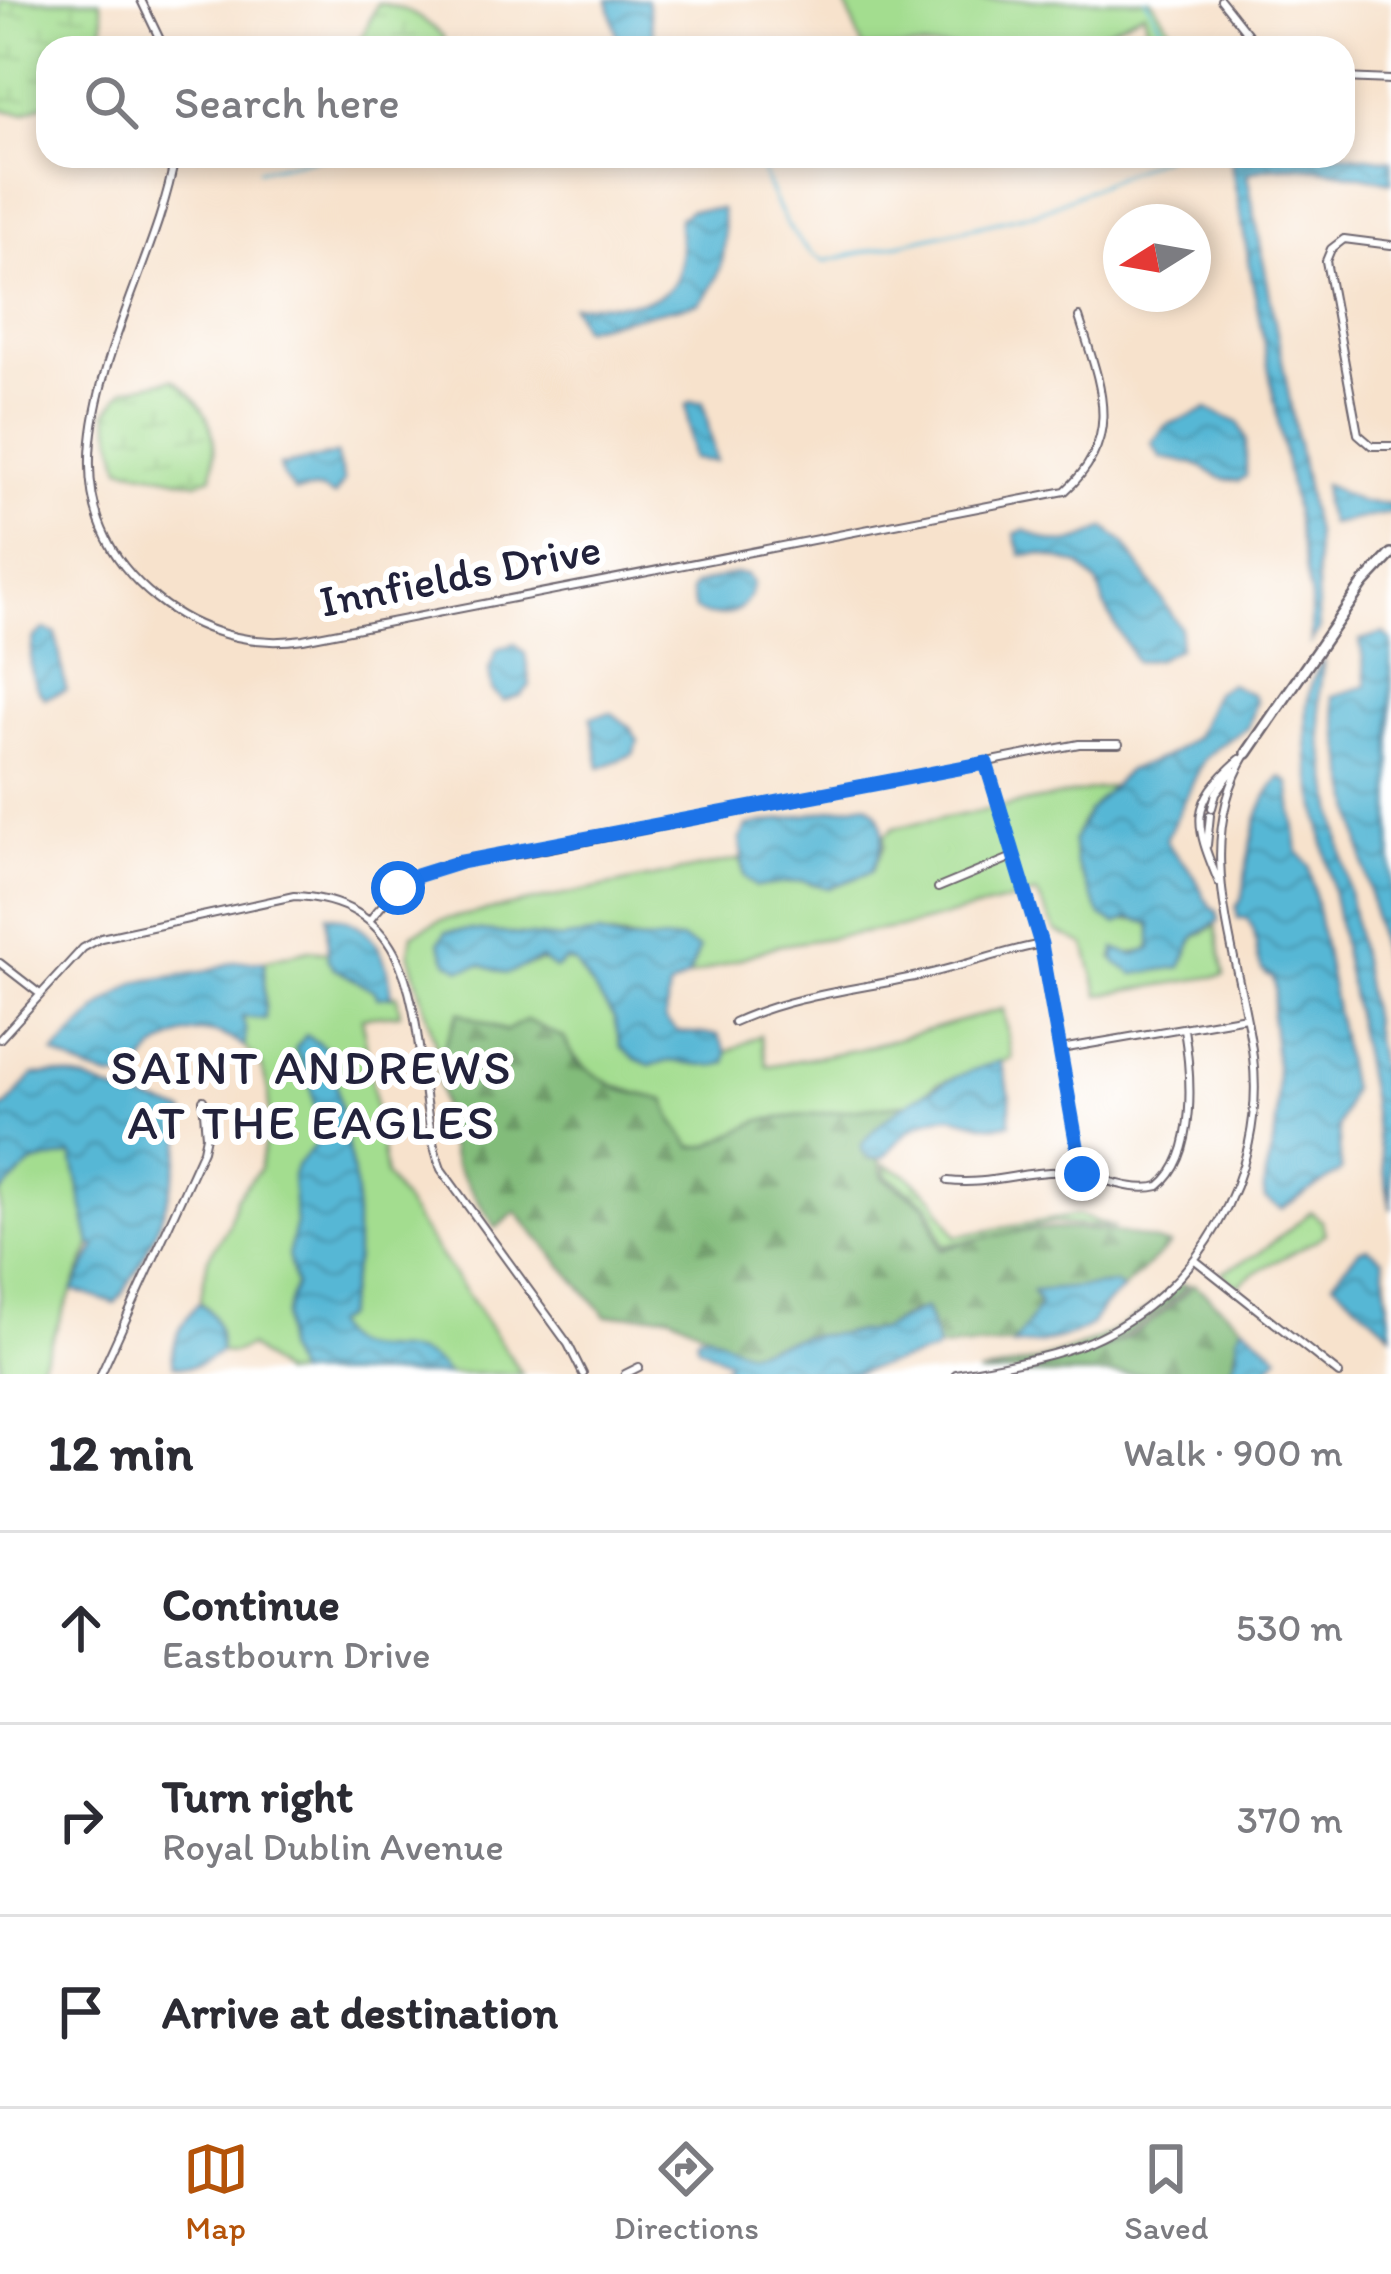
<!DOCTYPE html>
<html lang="en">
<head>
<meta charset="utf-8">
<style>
  body { margin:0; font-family:Itim,sans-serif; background:#f2f2f3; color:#2b2b33 }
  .compass { position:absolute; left:1103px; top:204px; width:108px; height:108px; border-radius:50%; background:#fff; box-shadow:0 6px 18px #0003; rotate:259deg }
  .stop { position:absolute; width:36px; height:36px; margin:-27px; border:9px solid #1a73e8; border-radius:50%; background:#fff }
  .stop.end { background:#1a73e8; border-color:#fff; box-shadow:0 3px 12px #0008 }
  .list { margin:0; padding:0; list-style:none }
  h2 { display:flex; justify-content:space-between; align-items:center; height:156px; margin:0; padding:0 48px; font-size:51px }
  h2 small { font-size:39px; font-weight:400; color:#7c7c81 }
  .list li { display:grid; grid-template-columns:78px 1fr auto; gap:36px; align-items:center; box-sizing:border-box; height:192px; padding:0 48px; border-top:3px solid #e1e1e2 }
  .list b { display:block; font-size:45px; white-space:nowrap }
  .list p { margin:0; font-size:39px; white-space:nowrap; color:#7c7c81 }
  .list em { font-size:39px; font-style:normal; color:#7c7c81 }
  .icon { flex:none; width:66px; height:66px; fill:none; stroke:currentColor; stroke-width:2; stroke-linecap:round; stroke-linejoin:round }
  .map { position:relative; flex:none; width:1391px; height:1374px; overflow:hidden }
  .search { position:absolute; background:#fff; box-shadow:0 6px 18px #0003; left:36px; right:36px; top:36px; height:132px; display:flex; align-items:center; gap:30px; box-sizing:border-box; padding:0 42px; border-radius:36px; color:#7c7c81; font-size:45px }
  .sheet { height:732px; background:#fff }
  nav { display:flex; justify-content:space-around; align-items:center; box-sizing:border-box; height:168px; border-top:3px solid #e1e1e2; background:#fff; font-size:33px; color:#7c7c81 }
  nav a { display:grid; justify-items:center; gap:6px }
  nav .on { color:#b45309 }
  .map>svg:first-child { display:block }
</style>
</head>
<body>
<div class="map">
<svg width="1391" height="1374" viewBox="0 0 1391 1374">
  <defs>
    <pattern id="forest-firs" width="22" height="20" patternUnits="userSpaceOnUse" patternTransform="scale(3)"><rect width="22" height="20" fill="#82bc7a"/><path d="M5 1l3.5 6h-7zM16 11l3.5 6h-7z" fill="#6a9865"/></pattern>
    <pattern id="wetland-marsh" width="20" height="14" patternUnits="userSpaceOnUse" patternTransform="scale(3)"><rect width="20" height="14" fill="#a3dd8f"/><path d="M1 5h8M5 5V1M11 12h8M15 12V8" fill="none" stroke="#8cbd7c"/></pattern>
    <pattern id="water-waves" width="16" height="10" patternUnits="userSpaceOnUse" patternTransform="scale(3)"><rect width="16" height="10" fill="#57b7d5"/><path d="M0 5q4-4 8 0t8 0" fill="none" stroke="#4894ae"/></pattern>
  </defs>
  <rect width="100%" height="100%" fill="#fff"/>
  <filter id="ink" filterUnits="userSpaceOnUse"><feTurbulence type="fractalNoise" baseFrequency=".00833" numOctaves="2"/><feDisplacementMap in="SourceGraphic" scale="24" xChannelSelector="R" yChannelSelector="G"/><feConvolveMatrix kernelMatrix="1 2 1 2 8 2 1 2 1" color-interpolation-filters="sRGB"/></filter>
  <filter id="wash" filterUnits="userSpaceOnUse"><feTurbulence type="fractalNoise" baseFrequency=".004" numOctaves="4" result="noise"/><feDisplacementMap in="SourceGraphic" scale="48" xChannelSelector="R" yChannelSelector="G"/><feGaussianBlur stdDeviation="2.7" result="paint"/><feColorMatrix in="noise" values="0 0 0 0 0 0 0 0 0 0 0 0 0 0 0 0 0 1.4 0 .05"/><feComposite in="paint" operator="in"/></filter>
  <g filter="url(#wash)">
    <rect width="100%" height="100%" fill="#f7e2cc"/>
    <!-- grass -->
    <path fill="#a3dd8f" stroke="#628065" stroke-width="3" d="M844,0H1151L1171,29L1169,48H1129L1147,26L1144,12L1103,32L1038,48H863Z
      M1112,786C1105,799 1093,805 1085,817C1061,854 1082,875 1100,909L1123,920H1149L1153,941L1148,951L1114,955L1112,958L1134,973L1181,967L1195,937L1216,926L1225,975L1099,995L1085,945L1056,931L1037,894L907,926L776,946L688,977L699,950L599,934L561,939L470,930L481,965C515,981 535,951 575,963L614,1018L621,1047L650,1065L670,1061L726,1063L727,1052L760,1035L767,1066L860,1049L1003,1009L1012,1059L936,1084L912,1103L762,1120L708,1146L691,1147L675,1124L665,1100C622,1090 584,1080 563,1038L506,1031L459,1012L439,1057L409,952L412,934L441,920L741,859L744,876L803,881L829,888L871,872L884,846V836L894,828Z
      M309,950L327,952L334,968L375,991L378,997L397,995L400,1014L362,1017L386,1176L522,1374H281L249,1346L233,1353L220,1352C220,1331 217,1315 200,1302L208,1258L228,1226L236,1198L259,1170L269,1121L268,1090L261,1064L244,1047L246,1031L241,1016L265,1018L264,961Z
      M72,1155L91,1245L37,1374H0V1194L32,1163Z"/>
    <!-- forest -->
    <path fill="url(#forest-firs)" stroke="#526f5a" stroke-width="3" d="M459,1012L505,1031L526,1020L564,1038L576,1062L618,1089L665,1100L675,1124L692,1147L708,1146L762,1120L912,1103L874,1130L870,1158L880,1159L883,1177L926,1206L941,1250C1017,1224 1093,1221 1170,1245L1122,1290L1116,1284L1033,1292L1040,1305L1029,1327L1012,1344L938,1348L927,1311L909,1313L880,1330L801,1337L746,1352L669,1314L606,1316L516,1212L496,1228L455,1165L446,1132L436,1064Z
      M1178,1284L1188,1285C1133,1342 1057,1374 977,1374C1060,1358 1114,1342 1178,1284Z
      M1194,1284L1243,1325C1235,1340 1237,1357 1229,1374H1024C1101,1352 1137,1343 1194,1284Z"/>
    <!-- wetland -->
    <path fill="url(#wetland-marsh)" stroke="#628065" stroke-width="3" d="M0,0H100C105,19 105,32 93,48H48V102L24,113L0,110Z
      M378,3C405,7 423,18 443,36V48H357Z
      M173,379C208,405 220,433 212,476L197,483L121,467L107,412L125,389Z
      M885,1164L907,1175L934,1198L956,1236L1077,1215L1115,1228L1052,1223L943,1246L929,1205L886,1175Z
      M1311,1212L1322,1221L1325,1234C1297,1254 1262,1264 1237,1286L1222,1272L1258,1254Z"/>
    <!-- water -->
    <path fill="url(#water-waves)" stroke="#3c6c88" stroke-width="3" d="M608,0H647L656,48H620Z
      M1343,154L1391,160V182C1352,175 1283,156 1247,174L1315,534L1319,630L1311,642V600L1231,163L1249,156Z
      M721,209C728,245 725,276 699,303L582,328L572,306C608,300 672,316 680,266C683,250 678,234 679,218L690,210Z
      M691,402H703L716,461L692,459L686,405Z
      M1207,409L1239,423L1246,439V476L1239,481L1223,479L1193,463L1161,458L1152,443L1165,426Z
      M336,454L344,482L334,496L320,489L295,492L283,476L280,466Z
      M1324,484L1361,502L1391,504V513L1330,524L1324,505Z
      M1105,528L1124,543L1180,627L1179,648L1157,659L1136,662L1104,605L1098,584L1080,565L1041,554L1021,555L1015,534L1025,530C1059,548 1071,546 1105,528Z
      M734,574L747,575L753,583C752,611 719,624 695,610L691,591L695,585Z
      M45,629L56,634L66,690L45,698C28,683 29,657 34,637Z
      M1384,633L1391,641V970L1385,974L1332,696L1367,686L1360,640Z
      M515,644L525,654L530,685L522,695L503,701L492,690L489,670L497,650Z
      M1324,659L1319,693L1322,740L1391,1128V1210L1308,758C1306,722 1302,690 1324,659Z
      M1230,684L1253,695L1256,701L1247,728L1220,745L1203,761L1166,840C1172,854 1185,861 1193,874C1202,888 1203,901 1217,911L1219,921L1195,936L1181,967L1134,974L1114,961L1115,949L1134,955L1151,949V924L1129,918L1116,924L1101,916L1076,863L1073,841L1088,812L1127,771L1169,755L1195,737L1215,692Z
      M612,713L629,726L638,741L633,754L600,768L591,717Z
      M1281,777L1289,783L1298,852L1309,866L1351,1090L1338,1127L1341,1171L1281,1209L1265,1199C1260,1179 1272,1155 1275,1135C1280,1096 1276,1060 1272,1022C1270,1009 1278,997 1275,985C1271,969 1272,982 1263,970C1252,954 1261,932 1246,918H1238L1236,907C1246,896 1244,884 1246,870C1251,841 1259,797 1281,777Z
      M866,803C891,820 883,849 871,872L829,888L803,881L756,887L744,876L740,839L747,826Z
      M327,915C373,920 388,956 392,996L377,997L375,991L334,968L328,960Z
      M470,930L560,939L599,934L627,941L682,940L699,949L688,977L669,988L665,1020L678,1032L718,1035L727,1052L726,1063L713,1066L670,1061L650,1065L635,1059L621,1047L614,1018L575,963L566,960L555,969L541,959L507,974L481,965L461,969L447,961L439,942L446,932Z
      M264,961L265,1019L242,1017L246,1031L244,1047C204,1016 157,1036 134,1077L111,1078L90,1072L54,1054L104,1004L137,982L202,972L234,962Z
      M306,1035L330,1051L356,1191V1258L344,1316L332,1324C352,1374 411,1325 447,1374H296L284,1349V1317L295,1285L288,1255L296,1223L292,1179L296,1166L320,1140L310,1081L295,1049Z
      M1001,1061L1010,1095V1123C992,1129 979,1123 961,1118C931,1110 902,1132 885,1157L870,1158L863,1153L862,1144C892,1104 954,1074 1001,1061Z
      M55,1074C81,1077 97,1085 120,1094C142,1102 164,1102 185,1113C181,1176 153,1252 115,1304L73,1290L96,1246L91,1245L72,1155L32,1163L0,1194V1108L7,1106L33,1075Z
      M1368,1248L1383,1259L1391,1333L1333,1281L1359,1250Z
      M1116,1284L1122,1290L1103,1307L1091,1325L1075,1334L1039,1344L1013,1346L1040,1305L1033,1291Z
      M198,1303C217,1311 220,1332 220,1352C205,1361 191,1372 174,1365C168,1346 185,1318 198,1303Z
      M925,1308L938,1348L935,1352L850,1374H710L725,1368L728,1361L698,1346L696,1339L699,1334H708L747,1352L801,1337L880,1330Z
      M1243,1325L1279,1355L1264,1374H1229L1238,1352L1237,1337Z"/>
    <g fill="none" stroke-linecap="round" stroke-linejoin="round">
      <!-- stream -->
      <path stroke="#57b7d5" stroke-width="3" d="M1146,0L1173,48
        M757,156C769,191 789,245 825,261L1039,212L1165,156
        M259,170L329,156"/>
    </g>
  </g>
  <g filter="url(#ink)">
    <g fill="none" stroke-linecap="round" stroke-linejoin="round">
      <!-- minor casing -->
      <g stroke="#6d656e" stroke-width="10">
        <path id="minor" d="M141,0L164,48
          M1221,0L1259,48
          M1343,78L1391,80
          M175,156C152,298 7,480 157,599C198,632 251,647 303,639L1065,491C1125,437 1100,384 1079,317
          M1391,245L1344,239L1331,249L1326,261L1358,434L1372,446H1391
          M986,763L1041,944L1082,1174
          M1212,808L1216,793L1233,770
          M1207,845L1210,815
          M1219,883C1194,823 1188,804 1240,759
          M938,888L1015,856
          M369,921C416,860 454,864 524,853L1079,744H1119
          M0,963L40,994
          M734,1022C793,995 860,989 923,975C963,966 1001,952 1041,944
          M0,1039L83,948L101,938L294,896C446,902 404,1071 441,1169L568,1344L583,1374
          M1061,1049L1246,1017
          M948,1181C990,1186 1024,1170 1064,1172C1096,1173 1128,1194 1159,1186C1198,1155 1191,1073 1184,1029
          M1195,1260L1339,1374
          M101,1374L203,1150L206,1136L203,1100
          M625,1374L639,1367
          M956,1374C1001,1365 1048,1359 1090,1341C1198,1294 1267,1174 1253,1057C1241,957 1189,847 1247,753"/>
      </g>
      <!-- tertiary casing -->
      <g stroke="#6d656e" stroke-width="14">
        <path id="tertiary" d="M1247,753L1363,584L1391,554"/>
      </g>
      <!-- minor -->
      <use href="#minor" stroke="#fff" stroke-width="6"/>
      <!-- tertiary -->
      <use href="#tertiary" stroke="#fff" stroke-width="9"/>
    </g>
  </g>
  <g fill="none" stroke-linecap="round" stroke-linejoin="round" filter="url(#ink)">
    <!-- route -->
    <path stroke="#1a73e8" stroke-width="15" d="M398,888L410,878L461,862L986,763L1041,944L1082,1174"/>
  </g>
  <g text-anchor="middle" stroke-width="12" stroke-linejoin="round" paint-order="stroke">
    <!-- street labels -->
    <g font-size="45" fill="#22223b" stroke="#fff">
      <text transform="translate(460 574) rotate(-11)" y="16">Innfields Drive</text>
    </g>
    <!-- neighbourhood labels -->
    <g font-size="48" letter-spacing="3" fill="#22223b" stroke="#fff">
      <text x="312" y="1084">SAINT ANDREWS<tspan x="312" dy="55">AT THE EAGLES</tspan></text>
    </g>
  </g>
</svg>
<svg class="compass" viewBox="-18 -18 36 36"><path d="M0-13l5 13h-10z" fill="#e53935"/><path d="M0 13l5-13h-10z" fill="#7c7c81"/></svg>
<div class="stop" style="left:398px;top:888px"></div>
<div class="stop end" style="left:1082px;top:1174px"></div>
<div class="search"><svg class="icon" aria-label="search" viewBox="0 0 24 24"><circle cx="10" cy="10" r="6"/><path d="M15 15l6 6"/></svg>Search here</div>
</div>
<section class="sheet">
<h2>12 min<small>Walk · 900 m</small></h2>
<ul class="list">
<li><svg class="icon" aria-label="ahead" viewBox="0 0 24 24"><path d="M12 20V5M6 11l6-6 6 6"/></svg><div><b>Continue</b><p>Eastbourn Drive</p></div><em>530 m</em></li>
<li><svg class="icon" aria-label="right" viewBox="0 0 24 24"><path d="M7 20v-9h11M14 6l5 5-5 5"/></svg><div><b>Turn right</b><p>Royal Dublin Avenue</p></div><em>370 m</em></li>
<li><svg class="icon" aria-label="arrive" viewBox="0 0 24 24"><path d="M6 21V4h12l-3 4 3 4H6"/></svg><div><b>Arrive at destination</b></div></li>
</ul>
</section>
<nav>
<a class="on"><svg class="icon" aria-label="map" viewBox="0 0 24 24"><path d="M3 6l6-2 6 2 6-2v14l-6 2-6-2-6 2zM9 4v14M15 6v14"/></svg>Map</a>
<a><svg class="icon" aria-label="directions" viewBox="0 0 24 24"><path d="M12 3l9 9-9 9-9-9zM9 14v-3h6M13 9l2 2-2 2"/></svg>Directions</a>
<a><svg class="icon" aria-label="saved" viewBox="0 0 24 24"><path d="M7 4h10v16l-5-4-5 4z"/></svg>Saved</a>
</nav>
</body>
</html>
